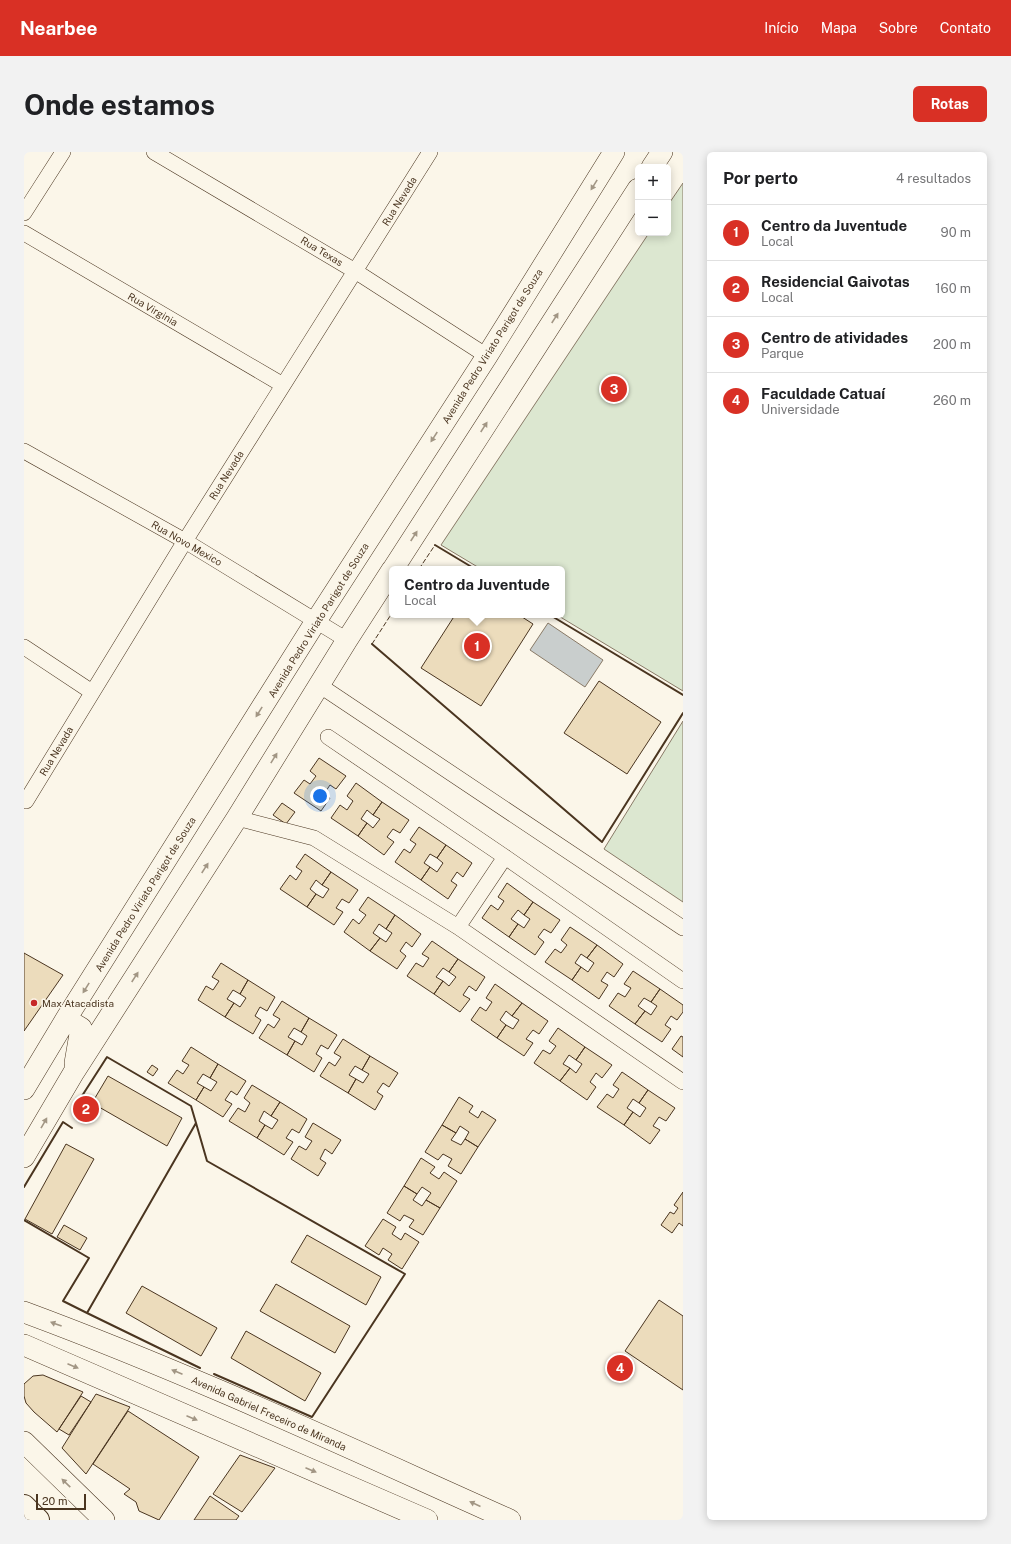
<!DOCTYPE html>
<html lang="pt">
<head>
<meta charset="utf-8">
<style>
  body { margin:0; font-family:"Public Sans",sans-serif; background:#f2f2f2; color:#202124 }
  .controls { position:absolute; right:12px; top:12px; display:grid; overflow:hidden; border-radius:6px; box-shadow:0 2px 10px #0003 }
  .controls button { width:36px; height:36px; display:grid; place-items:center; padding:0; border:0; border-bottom:1px solid #e0e0e0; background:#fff; color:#202124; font:20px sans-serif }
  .scale { position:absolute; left:12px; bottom:10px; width:50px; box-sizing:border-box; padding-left:4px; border:2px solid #4a3520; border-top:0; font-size:11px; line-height:14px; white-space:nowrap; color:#4a3520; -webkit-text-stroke:3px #fbf6e9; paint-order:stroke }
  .you { position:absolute; left:296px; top:644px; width:14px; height:14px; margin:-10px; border:3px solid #fff; border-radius:50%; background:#1a73e8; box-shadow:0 0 0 6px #1a73e833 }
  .badge { display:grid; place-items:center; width:26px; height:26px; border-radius:50%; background:#d93025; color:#fff; font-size:13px; font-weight:700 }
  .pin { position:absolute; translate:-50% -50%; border:2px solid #fff; box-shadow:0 1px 4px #0006 }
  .popup { position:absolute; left:365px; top:414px; width:176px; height:52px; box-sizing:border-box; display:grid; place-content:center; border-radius:6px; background:#fff; filter:drop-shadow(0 1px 3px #0005); font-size:13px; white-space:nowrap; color:#757577 }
  .popup b { font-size:15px; color:#202124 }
  .popup::after { content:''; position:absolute; left:50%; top:100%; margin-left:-8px; border:8px solid transparent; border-top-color:#fff }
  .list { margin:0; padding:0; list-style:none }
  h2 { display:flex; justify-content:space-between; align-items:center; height:52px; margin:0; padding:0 16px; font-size:17px }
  h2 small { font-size:13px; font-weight:400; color:#757577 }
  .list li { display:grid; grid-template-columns:26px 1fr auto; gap:12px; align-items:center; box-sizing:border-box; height:56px; padding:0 16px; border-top:1px solid #e0e0e0 }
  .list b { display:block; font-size:15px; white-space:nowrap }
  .list p { margin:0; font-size:13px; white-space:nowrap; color:#757577 }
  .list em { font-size:13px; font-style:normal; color:#757577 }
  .map { position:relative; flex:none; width:659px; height:1368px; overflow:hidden; border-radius:6px }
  header { display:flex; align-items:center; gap:24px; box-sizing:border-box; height:56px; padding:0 20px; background:#d93025; color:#fff }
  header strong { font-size:19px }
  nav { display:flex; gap:22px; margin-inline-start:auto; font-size:14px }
  .intro { display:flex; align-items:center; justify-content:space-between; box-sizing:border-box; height:96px; padding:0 24px }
  h1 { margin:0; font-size:28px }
  .button { padding:10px 18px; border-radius:6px; background:#d93025; color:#fff; font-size:14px; font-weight:700 }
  main { display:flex; gap:24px; padding:0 24px }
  aside { flex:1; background:#fff; border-radius:6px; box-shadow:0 2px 10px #0003 }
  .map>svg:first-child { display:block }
</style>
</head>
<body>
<header>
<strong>Nearbee</strong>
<nav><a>Início</a><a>Mapa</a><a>Sobre</a><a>Contato</a></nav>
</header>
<div class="intro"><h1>Onde estamos</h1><a class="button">Rotas</a></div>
<main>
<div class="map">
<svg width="659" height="1368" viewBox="0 0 659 1368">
  <rect width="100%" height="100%" fill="#fbf6e9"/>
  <!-- green -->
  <path fill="#dce7d0" stroke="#887966" d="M659,31V539L533,463H538V417H457L417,393L625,81H644V53Z
    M659,569V750L580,697Z"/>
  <!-- water -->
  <path fill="#c9cecd" stroke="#887966" d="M524,471L579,508L561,535L506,498Z"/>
  <!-- building -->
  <path fill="#ecdcbc" stroke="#4a3520" d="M431,463H495L509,472L457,554L397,516Z
    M575,529L637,570L603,622L540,581Z
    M295,606L322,624L312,637L306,633L300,642L306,646L297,659L270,641L280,628L286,632L292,624L286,619Z
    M332,631L358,650L349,663L343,658L337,667L343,671L334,684L307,666L316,653L323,658L329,649L323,644Z
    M358,650L385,668L376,681L369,677L363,685L370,690L360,703L334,684L343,671L349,676L356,667L349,663Z
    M258,651L271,660L262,672L249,663Z
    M395,675L422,693L413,706L406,702L400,711L406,715L397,728L371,710L380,697L386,701L392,692L386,688Z
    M422,693L448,711L439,725L433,720L427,729L433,733L424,747L397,728L406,715L413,720L419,711L413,706Z
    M281,702L307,720L298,733L292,728L286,737L292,742L283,755L256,737L266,723L272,728L278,719L272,715Z
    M307,720L334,738L325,751L318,747L312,756L319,760L310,773L283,755L292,742L299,746L305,737L298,733Z
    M483,731L509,750L500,763L494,758L487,767L494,772L485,785L458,766L467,753L474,758L480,749L474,745Z
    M344,745L371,763L362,777L355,772L349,781L356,786L346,799L320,780L329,767L335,772L342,763L335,758Z
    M509,750L536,768L527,781L520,777L514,785L520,790L511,803L485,785L494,772L500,776L506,767L500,763Z
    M371,763L397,782L388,795L382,790L376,799L382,804L373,817L346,799L356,786L362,790L368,781L362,777Z
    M546,775L573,793L563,806L557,802L551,811L557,815L548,828L521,810L531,797L537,801L543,793L537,788Z
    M408,789L434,807L425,820L419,816L412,825L419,829L410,842L383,824L392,811L399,815L405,806L398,802Z
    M573,793L599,812L590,825L583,820L577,829L584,833L575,847L548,828L557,815L564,820L570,811L563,806Z
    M0,801L39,823L0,879Z
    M434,807L461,825L452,839L445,834L439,843L446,847L436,860L410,842L419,829L425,834L432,825L425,820Z
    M197,811L224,828L216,842L209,838L203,847L210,851L201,865L174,848L182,834L189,838L195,829L188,825Z
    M609,819L636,837L627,850L620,846L614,854L621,859L611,872L585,854L594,841L601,845L607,836L600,832Z
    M224,828L251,845L243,859L236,855L231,864L237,868L229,882L201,865L210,851L216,855L222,846L216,842Z
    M471,832L498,851L488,864L482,859L476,868L482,873L473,886L447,868L456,855L462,859L468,850L462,846Z
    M636,837L659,853V860L653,868L647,864L641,873L647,877L638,890L611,872L621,859L627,863L633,854L627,850Z
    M258,849L285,866L277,880L270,876L264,885L271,889L263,903L235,886L244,872L250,876L256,867L249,863Z
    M498,851L524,869L515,882L509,878L502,887L509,891L500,904L473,886L482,873L489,877L495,868L488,864Z
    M285,866L313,883L304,897L297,893L292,902L298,906L290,920L263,903L271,889L278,893L283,884L277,880Z
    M534,876L561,895L552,908L545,903L539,912L546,916L536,929L510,911L519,898L526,902L532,894L525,889Z
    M657,884L659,885V905L648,897Z
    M319,887L346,904L338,918L331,914L325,923L332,927L324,941L296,924L305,910L311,914L317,905L310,901Z
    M167,895L194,912L186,926L179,922L173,931L180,935L172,948L144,931L153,918L159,922L165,913L158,909Z
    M561,895L588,913L578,926L572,921L566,930L572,935L563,948L536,929L546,916L552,921L558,912L552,908Z
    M346,904L374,921L365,935L359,931L353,940L359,944L351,958L324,941L332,927L339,931L345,922L338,918Z
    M194,912L222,929L213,943L207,939L201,948L208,952L199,965L172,948L180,935L187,939L193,930L186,926Z
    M128,913L134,917L129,924L123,920Z
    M598,920L624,938L615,951L609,947L603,956L609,960L600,973L573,955L583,942L589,946L595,937L589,933Z
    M84,924L158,966L143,994L68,951Z
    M228,933L256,950L247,964L240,959L235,969L241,973L233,986L205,969L214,956L221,960L226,951L220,946Z
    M624,938L651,956L642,969L635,965L629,974L636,978L626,992L600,973L609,960L616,965L622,956L615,951Z
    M435,945L449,954L445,960L454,966L458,959L472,968L454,995L441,987L445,980L436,974L432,981L418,973Z
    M60,950L69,955L63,964L54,959Z
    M256,950L283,967L275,981L268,977L262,986L269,990L260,1003L233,986L241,973L248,977L254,968L247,964Z
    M289,971L317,988L308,1002L301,997L296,1007L302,1011L294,1024L267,1007L275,994L282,998L288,989L281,985Z
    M418,973L432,981L427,988L437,993L441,987L454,995L437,1022L424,1014L428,1007L419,1002L414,1008L401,1000Z
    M42,992L70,1007L28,1082L1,1067Z
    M397,1006L411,1015L406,1021L415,1027L420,1020L433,1029L416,1056L402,1048L407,1041L398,1035L393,1042L380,1034Z
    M380,1034L393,1042L389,1048L398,1054L402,1048L416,1056L399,1083L385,1075L390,1068L380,1063L376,1069L363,1061Z
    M659,1040V1074L655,1071L648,1081L637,1073L646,1060L650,1062L654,1056L650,1053Z
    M359,1067L372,1075L368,1082L377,1088L381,1081L395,1090L378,1117L364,1108L368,1102L359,1096L355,1103L341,1094Z
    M40,1073L63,1086L56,1098L33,1085Z
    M283,1083L357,1125L342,1153L267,1110Z
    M252,1132L326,1174L311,1201L236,1159Z
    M118,1134L193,1176L177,1204L102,1161Z
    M635,1148L659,1164V1238L601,1199Z
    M222,1179L297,1221L281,1249L207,1206Z
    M19,1223L59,1240L33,1280L10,1260L2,1251L0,1244V1232L9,1224Z
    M72,1242L106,1255L62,1322L38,1296Z
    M57,1244L67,1250L45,1283L35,1277Z
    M104,1259L175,1305L135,1368L115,1359L112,1350L100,1342L106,1337L69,1312Z
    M216,1303L251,1316L218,1360L189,1342Z
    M186,1344L215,1364L212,1368H170Z"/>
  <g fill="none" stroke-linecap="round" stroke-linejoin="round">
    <!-- street casing -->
    <g stroke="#4a3520" stroke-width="16">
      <path id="street" d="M130,0L331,119L463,204
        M0,61L39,0
        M0,81L259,233
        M0,299L161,389L323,488
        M0,495L68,540
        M295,533L659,776
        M304,585L481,705L659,829
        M2,649L161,389L406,0
        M213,666L290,686L434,775L659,930
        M434,775L481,705"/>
    </g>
    <!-- secondary casing -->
    <g stroke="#4a3520" stroke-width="22">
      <path id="secondary" d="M628,15L638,0
        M369,417L614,37
        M42,867L57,876L51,911
        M0,937L42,867L292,469L463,204L590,0
        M0,1005L50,920L213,666L323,488L368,418
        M0,1160C165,1221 325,1296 486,1368
        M0,1193L403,1368
        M0,1290L80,1368"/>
    </g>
    <!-- highway casing -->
    <g stroke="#4a3520" stroke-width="24">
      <path id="highway" d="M0,1354L14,1368"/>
    </g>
    <!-- street -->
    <use href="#street" stroke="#fbf6e9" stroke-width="15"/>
    <!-- secondary -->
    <use href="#secondary" stroke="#fbf6e9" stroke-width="21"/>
    <!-- highway -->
    <use href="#highway" stroke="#fbf6e9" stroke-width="22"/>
    <!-- fence -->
    <path stroke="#4a3520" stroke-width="1" stroke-dasharray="5 2" stroke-linecap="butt" d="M395,417L411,393
      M348,492L368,461"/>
    <!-- wall -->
    <path stroke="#4a3520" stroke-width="2" d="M411,393L451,417
      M526,463L659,543
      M348,492L578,690L659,561
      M172,971L183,1009L381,1122L288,1265L190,1222
      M0,1035L39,970L48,976
      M0,1068L65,1106L39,1149L63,1161L172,971L167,954L83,905L56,947L60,950
      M63,1161L176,1216"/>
  </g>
  <!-- one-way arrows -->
  <defs><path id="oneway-solid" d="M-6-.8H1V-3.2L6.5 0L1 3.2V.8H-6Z"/></defs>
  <g fill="#a29684">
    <use href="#oneway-solid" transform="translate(570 33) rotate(122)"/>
    <use href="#oneway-solid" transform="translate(531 166) rotate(-57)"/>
    <use href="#oneway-solid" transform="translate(460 275) rotate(-57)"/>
    <use href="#oneway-solid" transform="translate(410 285) rotate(123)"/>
    <use href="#oneway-solid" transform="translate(390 384) rotate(-57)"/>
    <use href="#oneway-solid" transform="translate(235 560) rotate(122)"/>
    <use href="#oneway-solid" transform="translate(250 606) rotate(-58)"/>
    <use href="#oneway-solid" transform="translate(181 716) rotate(-57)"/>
    <use href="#oneway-solid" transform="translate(111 825) rotate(-57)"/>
    <use href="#oneway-solid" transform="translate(62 836) rotate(122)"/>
    <use href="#oneway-solid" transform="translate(20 971) rotate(-60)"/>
    <use href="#oneway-solid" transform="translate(32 1172) rotate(-160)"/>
    <use href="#oneway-solid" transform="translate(49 1214) rotate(23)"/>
    <use href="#oneway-solid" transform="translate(153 1220) rotate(-157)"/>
    <use href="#oneway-solid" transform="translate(168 1266) rotate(23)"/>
    <use href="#oneway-solid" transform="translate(287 1318) rotate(23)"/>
    <use href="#oneway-solid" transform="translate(42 1331) rotate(-136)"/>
    <use href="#oneway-solid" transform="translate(451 1352) rotate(-156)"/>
  </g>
  <!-- markers -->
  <circle fill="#c62828" stroke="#fbf6e9" stroke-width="1.5" cx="10" cy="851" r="4"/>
  <g text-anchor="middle" stroke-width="3" stroke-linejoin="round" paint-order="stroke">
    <!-- street labels -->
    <g font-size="10" fill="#4a3520" stroke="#fbf6e9">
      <text transform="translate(375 49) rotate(-58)" y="4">Rua Nevada</text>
      <text transform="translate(298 99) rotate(31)" y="4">Rua Texas</text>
      <text transform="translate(129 157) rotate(30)" y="4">Rua Virginia</text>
      <text transform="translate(468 194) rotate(-58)" y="4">Avenida Pedro Viriato Parigot de Souza</text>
      <text transform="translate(202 323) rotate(-58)" y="4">Rua Nevada</text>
      <text transform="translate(163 391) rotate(30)" y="4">Rua Novo Mexico</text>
      <text transform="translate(294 468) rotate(-58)" y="4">Avenida Pedro Viriato Parigot de Souza</text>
      <text transform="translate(32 599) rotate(-59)" y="4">Rua Nevada</text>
      <text transform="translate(121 742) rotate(-58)" y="4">Avenida Pedro Viriato Parigot de Souza</text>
      <text transform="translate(245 1261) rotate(24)" y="4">Avenida Gabriel Freceiro de Miranda</text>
    </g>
    <!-- poi labels -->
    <g font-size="10" fill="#4a3520" stroke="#fbf6e9" text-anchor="start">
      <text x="18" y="855">Max Atacadista</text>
    </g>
  </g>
</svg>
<div class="controls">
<button>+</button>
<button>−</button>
</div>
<div class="scale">20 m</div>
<div class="you"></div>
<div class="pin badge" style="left:453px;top:494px">1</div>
<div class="popup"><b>Centro da Juventude</b>Local</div>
<div class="pin badge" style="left:62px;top:957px">2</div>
<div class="pin badge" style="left:590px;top:237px">3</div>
<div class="pin badge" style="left:596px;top:1216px">4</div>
</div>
<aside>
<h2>Por perto<small>4 resultados</small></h2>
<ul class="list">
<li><span class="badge">1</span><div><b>Centro da Juventude</b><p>Local</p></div><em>90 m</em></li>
<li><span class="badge">2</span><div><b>Residencial Gaivotas</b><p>Local</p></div><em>160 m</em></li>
<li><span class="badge">3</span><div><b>Centro de atividades</b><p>Parque</p></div><em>200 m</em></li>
<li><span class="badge">4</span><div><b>Faculdade Catuaí</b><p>Universidade</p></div><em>260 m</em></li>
</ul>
</aside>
</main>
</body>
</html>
